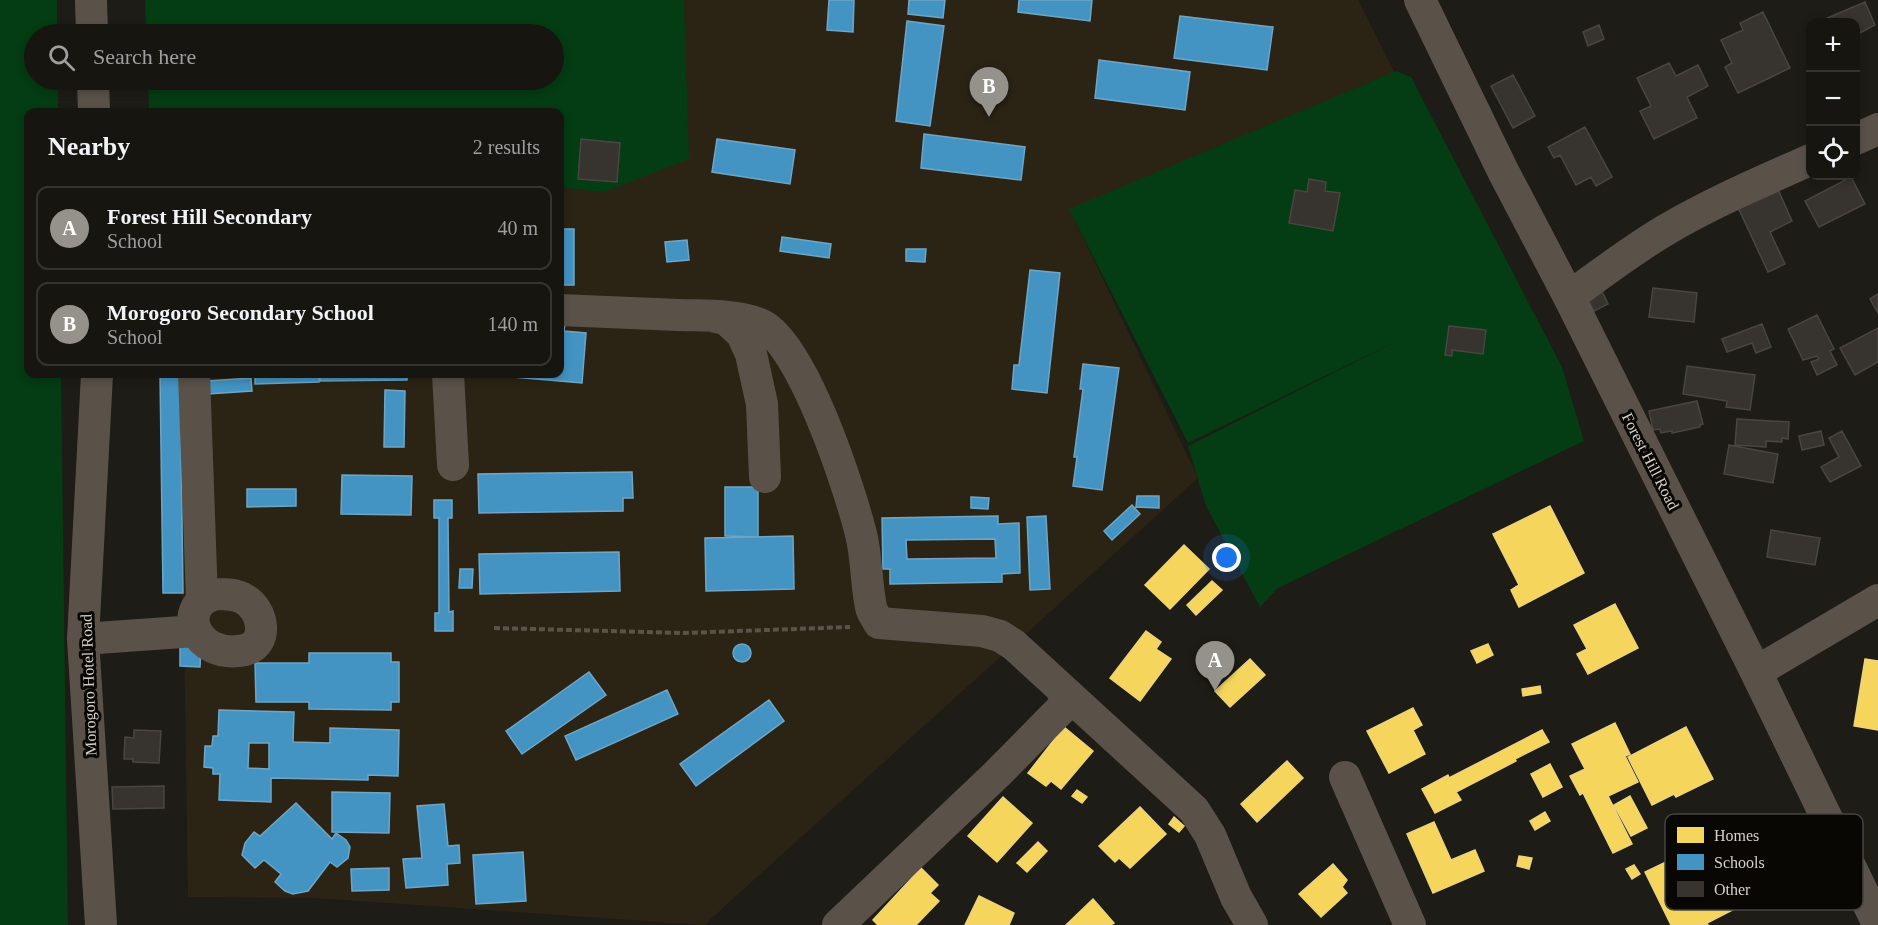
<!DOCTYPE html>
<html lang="en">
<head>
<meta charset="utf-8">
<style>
  body { margin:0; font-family:"Times New Roman",serif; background:#23221e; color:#f1f3f6 }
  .controls { position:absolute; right:18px; top:18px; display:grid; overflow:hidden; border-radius:12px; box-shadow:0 3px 9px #0003 }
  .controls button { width:54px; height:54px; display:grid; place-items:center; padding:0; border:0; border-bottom:2px solid #353430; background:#161510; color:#f1f3f6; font:30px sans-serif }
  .you { position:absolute; left:1227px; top:558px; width:21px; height:21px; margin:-15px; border:4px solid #fff; border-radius:50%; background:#1a73e8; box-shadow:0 0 0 9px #1a73e833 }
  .badge { display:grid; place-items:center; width:39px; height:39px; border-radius:50%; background:#95928b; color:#fff; font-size:20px; font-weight:700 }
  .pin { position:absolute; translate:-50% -50px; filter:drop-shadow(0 2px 3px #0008) }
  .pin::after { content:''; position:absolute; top:32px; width:21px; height:18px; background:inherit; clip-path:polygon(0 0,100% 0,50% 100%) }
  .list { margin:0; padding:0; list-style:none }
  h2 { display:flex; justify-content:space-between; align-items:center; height:78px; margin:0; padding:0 24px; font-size:26px }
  h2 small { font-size:20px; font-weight:400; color:#9e9f9f }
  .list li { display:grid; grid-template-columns:39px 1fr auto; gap:18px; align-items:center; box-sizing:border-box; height:84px; margin:0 12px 12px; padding:0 12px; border:2px solid #353430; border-radius:12px }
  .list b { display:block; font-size:22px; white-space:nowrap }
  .list p { margin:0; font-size:20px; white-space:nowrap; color:#9e9f9f }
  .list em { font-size:20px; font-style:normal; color:#9e9f9f }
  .icon { flex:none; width:33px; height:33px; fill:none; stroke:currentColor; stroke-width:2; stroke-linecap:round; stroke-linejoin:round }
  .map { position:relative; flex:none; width:1878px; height:925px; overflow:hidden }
  .search { position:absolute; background:#161510; box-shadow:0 3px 9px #0003; left:24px; top:24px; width:540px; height:66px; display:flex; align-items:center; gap:15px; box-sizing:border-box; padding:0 21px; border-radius:33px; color:#9e9f9f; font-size:22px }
  .panel { position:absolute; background:#161510; box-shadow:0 3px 9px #0003; left:24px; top:108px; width:540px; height:270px; border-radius:12px }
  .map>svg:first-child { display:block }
</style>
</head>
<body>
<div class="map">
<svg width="1878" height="925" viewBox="0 0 1878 925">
  <rect width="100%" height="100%" fill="#1e1c16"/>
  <!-- built -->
  <path fill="#2b2415" d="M683,0H1358L1395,73L1070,210L1198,478L704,925L315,898L188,897L184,631L165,374H560V187L592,191Z"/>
  <!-- green -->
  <path fill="#043c13" d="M0,0H57V34H34V80H58V112H28V374H61L68,925H0Z
    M145,0H684L689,159L607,191H592L560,187V112H149L148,80H554V34H146Z
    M1396,71L1411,77L1562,367L1584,441L1278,588L1260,607L1206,506L1188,446L1403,338L1188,443L1069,209Z"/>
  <!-- homes -->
  <path fill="#f6d55c" stroke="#ecd47d" stroke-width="1.5" d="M1550,506L1584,573L1519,607L1511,590L1519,585L1493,534Z
    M1184,545L1209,569L1170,609L1145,585Z
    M1212,581L1222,590L1196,615L1187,605Z
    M1615,604L1638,648L1588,674L1577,654L1587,649L1574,625Z
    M1146,631L1161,642L1156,649L1171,659L1140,701L1110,678Z
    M1488,644L1493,655L1477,663L1471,651Z
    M1250,659L1265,675L1230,707L1215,691Z
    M1865,659L1878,661V730L1854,726Z
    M1540,686L1541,693L1523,696L1522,689Z
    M1413,708L1422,725L1413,730L1425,754L1389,773L1367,731Z
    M1615,723L1630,754L1625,756L1638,782L1608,796L1632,844L1613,853L1583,793L1580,795L1570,776L1585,769L1572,744Z
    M1064,727L1093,751L1061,789L1051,781L1046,786L1028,773Z
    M1686,727L1713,779L1676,797L1674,794L1652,805L1628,757Z
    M1542,730L1549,742L1515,759L1516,761L1456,792L1461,800L1435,813L1422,789L1448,775L1449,778Z
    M1287,761L1303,778L1257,822L1241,804Z
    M1550,764L1562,787L1543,797L1531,774Z
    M1077,790L1087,797L1082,803L1072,796Z
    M1630,796L1647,828L1631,836L1614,805Z
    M1003,797L1032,823L997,862L968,836Z
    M1140,807L1166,834L1130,868L1119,858L1115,862L1099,846Z
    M1545,812L1550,821L1535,830L1530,821Z
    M1174,817L1184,826L1179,832L1169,824Z
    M1434,822L1451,860L1475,850L1484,871L1433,893L1407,834Z
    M1722,835L1754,899L1707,923L1708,925H1671L1645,872Z
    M1038,842L1047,851L1027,872L1017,863Z
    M1519,856L1532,858L1529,869L1517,866Z
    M1333,864L1347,880L1342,887L1347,893L1321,917L1299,894Z
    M1634,865L1640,874L1632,879L1626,869Z
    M921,868L938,885L930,893L939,901L916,925H878L873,920Z
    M979,896L1014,913L1009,925H965Z
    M1093,899L1114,923L1111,925H1066Z"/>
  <!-- schools -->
  <path fill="#4393c3" stroke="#6fa6c5" stroke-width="1.5" fill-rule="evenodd" d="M829,0H854L853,32L827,30Z
    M909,0H945L943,18L908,14Z
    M1019,0H1092L1090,21L1018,12Z
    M1180,16L1273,27L1267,70L1174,58Z
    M907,21L944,26L930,126L896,121Z
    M1099,60L1190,72L1185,110L1095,98Z
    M924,134L1025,147L1021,180L921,168Z
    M717,139L795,150L790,184L712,172Z
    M560,229H574V285H560Z
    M782,237L831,244L829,258L780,251Z
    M687,240L689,260L667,262L665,242Z
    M906,249H926L925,262L906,261Z
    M1030,270L1060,273L1047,393L1012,389L1014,365H1019Z
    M560,322L565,323L564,331L586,333L582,383L513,377V374H560Z
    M1083,364L1119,368L1102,490L1073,486L1077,457H1074L1083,389H1080Z
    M160,374H180L183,593H163Z
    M255,374H319V382L255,384Z
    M320,374H407V380L320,381Z
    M251,378L252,391L208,394L207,381Z
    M385,390L405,391L404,447H384Z
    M632,472L633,498H623V511L479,513L478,474Z
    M342,475L412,476L411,515L341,514Z
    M725,487H758V537L725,536Z
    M247,489H296V506L247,507Z
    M1137,496H1159V508L1136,507Z
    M971,497L989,498L988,509L971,508Z
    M434,500H452V518H448L449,612L453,611V631H435V613H439V518H434Z
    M1132,505L1140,514L1112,540L1104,531Z
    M998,516V524L1019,523L1020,573L1002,574V582L890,584V569H883L882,518ZM995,539L996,558L907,559L906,540Z
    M1046,516L1050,589L1030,590L1027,517Z
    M793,536L794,589L706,591L705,538Z
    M619,552L620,591L480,594L479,554Z
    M460,569H473L472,588H459Z
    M180,644H201L200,667L180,666Z
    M733 653a9 9 0 1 1 18 0a9 9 0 1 1-18 0Z
    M309,653H391V662H399V702H391V710L309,709V702H256L255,663H309Z
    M589,672L606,695L522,754L506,731Z
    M667,690L678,714L576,760L565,736Z
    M769,700L784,721L696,786L680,764Z
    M219,710L294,712L293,742L330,743V728L399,730L398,776L368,775V780L271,778V802L219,800L220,774H213V768L204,767L205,746H212L213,736H218ZM249,743H269V769L248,768Z
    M332,792L390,793L389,833L332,832Z
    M296,803L332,839L336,833L346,840L350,847L348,858L337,867L330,862L308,891L293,894L285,891L275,882L281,874L264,860L255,868L242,855L245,843L254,832L260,836Z
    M444,804L448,846L459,845L460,863L447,864L448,885L406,888L403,859L422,858L417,806Z
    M523,852L526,901L476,904L473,855Z
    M389,868V890L352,891L351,869Z"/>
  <!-- building -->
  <path fill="#37342f" stroke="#494641" stroke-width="1.5" d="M1865,2L1875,25L1856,35V22H1818Z
    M1763,12L1790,68L1738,93L1725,67L1732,63L1721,40L1743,30L1740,23Z
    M1599,25L1604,39L1588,46L1583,32Z
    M1669,63L1676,76L1698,65L1708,86L1687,97L1697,118L1654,139L1640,111L1651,106L1637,78Z
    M1513,75L1535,116L1513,128L1491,86Z
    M1585,127L1612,177L1596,186L1591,177L1576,185L1560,155L1554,158L1548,147Z
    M581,139L620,143L617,182L578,179Z
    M1851,177L1865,204L1819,227L1805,201Z
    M1309,179L1326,182L1325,191L1340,193L1333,231L1289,223L1295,190L1307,192Z
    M1776,185L1792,221L1770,232L1785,264L1768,272L1736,203Z
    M1599,285L1608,304L1594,311L1584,292Z
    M1653,288L1697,293L1694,322L1649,317Z
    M1878,294V313L1870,299Z
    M1817,315L1834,349L1830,351L1837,365L1817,375L1811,362L1819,359L1817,356L1803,360L1788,329Z
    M1762,324L1771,347L1756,353L1752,343L1727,352L1722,339Z
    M1449,326L1486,330L1483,354L1452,350V356L1445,355Z
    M1878,328V362L1855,375L1840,348Z
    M1687,366L1755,375L1750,410L1726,407L1727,401L1683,394Z
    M1697,401L1703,424L1700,425V427L1672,433V431L1661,433L1660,429L1653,430L1649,411Z
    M1737,419L1789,422L1788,439L1782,438V442L1766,441V447L1735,445Z
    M1821,431L1824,445L1802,450L1799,436Z
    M1842,431L1861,466L1830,482L1821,467L1839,457L1829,438Z
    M1729,445L1778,454L1773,483L1724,474Z
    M1771,530L1820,538L1815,565L1767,557Z
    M134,730L161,731L159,763L133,762V759H124L125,737L134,738Z
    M164,786V808L113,809L112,787Z"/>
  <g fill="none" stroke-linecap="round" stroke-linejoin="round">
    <!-- path -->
    <path stroke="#5a534c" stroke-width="4" stroke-dasharray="6 3" stroke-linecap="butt" d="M494,628L684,633L850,627"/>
    <!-- minor -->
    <path stroke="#5a5249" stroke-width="32" d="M91,0L92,34
      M1420,0L1503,171L1569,297L1756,672L1878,924
      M93,80L94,112
      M1856,139L1878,129
      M1569,297C1600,274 1631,251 1664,231C1711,203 1761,182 1810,160
      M560,310C599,312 639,313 678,315C704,316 735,314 760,324C802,341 850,490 861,534C867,558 866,583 871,607C872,613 876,617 879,623L982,631L1000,636L1014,645L1194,810L1210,835L1236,897L1252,925
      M716,317L726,319L742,334L751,354L762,404L765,477
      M97,374L83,639L101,925
      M194,374L202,600
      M448,374L453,465
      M217,594C226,594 236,594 244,599C264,610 269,644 245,650C194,661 174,604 217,594Z
      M83,639L196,631
      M1756,672L1878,600
      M1345,777L1410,925
      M838,925L997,774L1069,701L1061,689"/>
  </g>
  <g text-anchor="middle" stroke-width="6" stroke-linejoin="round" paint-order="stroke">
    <!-- street labels -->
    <g font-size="16" fill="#d5d1ca" stroke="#090704">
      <text transform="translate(1651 461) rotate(63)" y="6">Forest Hill Road</text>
      <text transform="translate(88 685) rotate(-92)" y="6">Morogoro Hotel Road</text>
    </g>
  </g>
  <!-- legend -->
  <rect x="1665" y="814" width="198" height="96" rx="9" fill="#090704" stroke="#46443f" stroke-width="1.5"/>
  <rect x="1677" y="827" width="27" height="16" fill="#f6d55c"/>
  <rect x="1677" y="854" width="27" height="16" fill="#4393c3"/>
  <rect x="1677" y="881" width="27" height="16" fill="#37342f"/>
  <g font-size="16" fill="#d5d1ca">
    <text x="1714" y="841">Homes</text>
    <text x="1714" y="868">Schools</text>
    <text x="1714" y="895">Other</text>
  </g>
</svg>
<div class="controls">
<button>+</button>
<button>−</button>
<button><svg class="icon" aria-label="locate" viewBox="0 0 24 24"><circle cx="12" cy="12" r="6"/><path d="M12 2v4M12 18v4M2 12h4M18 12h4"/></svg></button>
</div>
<div class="you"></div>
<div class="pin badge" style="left:1215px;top:691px">A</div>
<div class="pin badge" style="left:989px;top:117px">B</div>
<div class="search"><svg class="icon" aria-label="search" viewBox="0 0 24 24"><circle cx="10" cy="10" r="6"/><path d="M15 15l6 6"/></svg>Search here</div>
<section class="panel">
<h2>Nearby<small>2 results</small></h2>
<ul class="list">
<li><span class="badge">A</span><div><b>Forest Hill Secondary</b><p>School</p></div><em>40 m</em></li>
<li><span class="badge">B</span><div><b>Morogoro Secondary School</b><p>School</p></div><em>140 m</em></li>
</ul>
</section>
</div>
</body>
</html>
